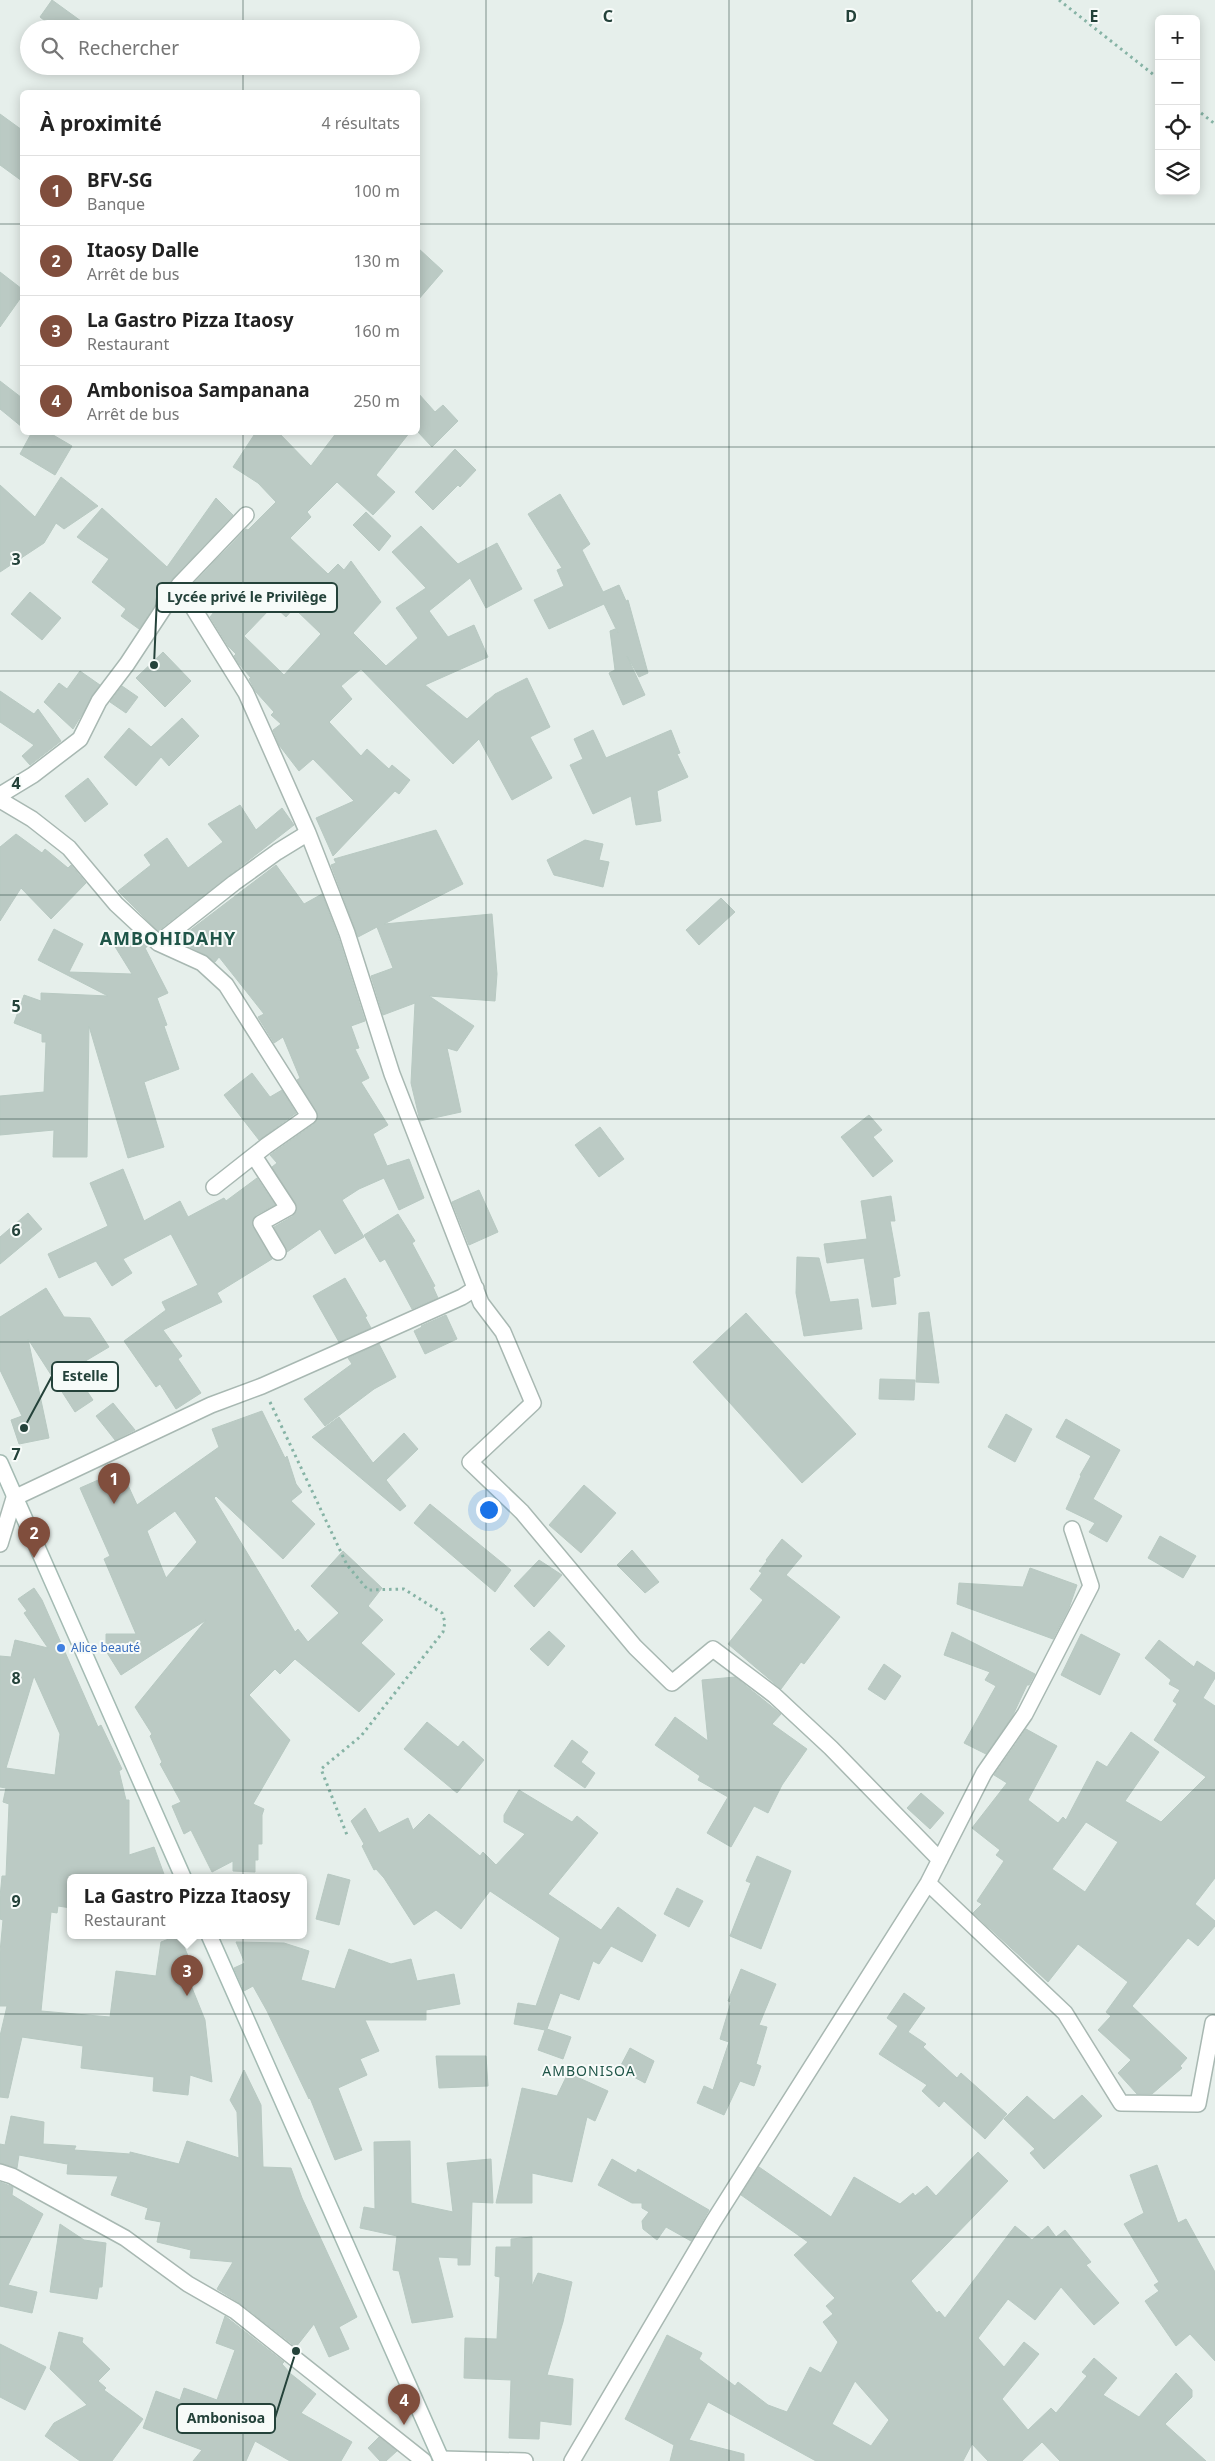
<!DOCTYPE html>
<html lang="fr">
<head>
<meta charset="utf-8">
<style>
  body { margin:0; font-family:"Noto Sans",sans-serif; background:#f2f2f2; color:#222 }
  .controls { position:absolute; right:15px; top:15px; display:grid; overflow:hidden; border-radius:8px; box-shadow:0 2px 12px #0003 }
  .controls button { width:45px; height:45px; display:grid; place-items:center; padding:0; border:0; border-bottom:1px solid #e0e0e0; background:#fff; color:#222; font:25px sans-serif }
  .you { position:absolute; left:488px; top:1509px; width:18px; height:18px; margin:-12px; border:4px solid #fff; border-radius:50%; background:#1a73e8; box-shadow:0 0 0 8px #1a73e833 }
  .badge { display:grid; place-items:center; width:32px; height:32px; border-radius:50%; background:#804e3d; color:#fff; font-size:16px; font-weight:700 }
  .pin { position:absolute; translate:-50% -41px; filter:drop-shadow(0 1px 2px #0008) }
  .pin::after { content:''; position:absolute; top:26px; width:18px; height:15px; background:inherit; clip-path:polygon(0 0,100% 0,50% 100%) }
  .popup { position:absolute; left:67px; top:1874px; width:240px; height:65px; box-sizing:border-box; display:grid; place-content:center; border-radius:8px; background:#fff; filter:drop-shadow(0 1px 4px #0005); font-size:16px; white-space:nowrap; color:#767676 }
  .popup b { font-size:19px; color:#222 }
  .popup::after { content:''; position:absolute; left:50%; top:100%; margin-left:-10px; border:10px solid transparent; border-top-color:#fff }
  .list { margin:0; padding:0; list-style:none }
  h2 { display:flex; justify-content:space-between; align-items:center; height:65px; margin:0; padding:0 20px; font-size:21px }
  h2 small { font-size:16px; font-weight:400; color:#767676 }
  .list li { display:grid; grid-template-columns:32px 1fr auto; gap:15px; align-items:center; box-sizing:border-box; height:70px; padding:0 20px; border-top:1px solid #e0e0e0 }
  .list b { display:block; font-size:19px; white-space:nowrap }
  .list p { margin:0; font-size:16px; white-space:nowrap; color:#767676 }
  .list em { font-size:16px; font-style:normal; color:#767676 }
  .icon { flex:none; width:28px; height:28px; fill:none; stroke:currentColor; stroke-width:2; stroke-linecap:round; stroke-linejoin:round }
  .map { position:relative; flex:none; width:1215px; height:2461px; overflow:hidden }
  .search { position:absolute; background:#fff; box-shadow:0 2px 12px #0003; left:20px; top:20px; width:400px; height:55px; display:flex; align-items:center; gap:12px; box-sizing:border-box; padding:0 18px; border-radius:28px; color:#767676; font-size:19px }
  .panel { position:absolute; background:#fff; box-shadow:0 2px 12px #0003; left:20px; top:90px; width:400px; height:345px; border-radius:8px }
  .map>svg:first-child { display:block }
</style>
</head>
<body>
<div class="map">
<svg width="1215" height="2461" viewBox="0 0 1215 2461">
  <rect width="100%" height="100%" fill="#e6efeb"/>
  <!-- building -->
  <path fill="#bbcac4" stroke="#b8c9c2" fill-rule="evenodd" d="M52,0L92,29H55L40,17Z
    M0,114L22,130V181L0,165Z
    M418,248L443,271L418,300Z
    M0,272L22,289V296L0,327Z
    M0,381L22,398V427L0,409Z
    M418,393L435,412L443,405L458,421L432,447L418,432Z
    M32,432H48L72,446L55,475L20,454Z
    M256,432H278L311,466L337,432H410L376,475L395,492L373,515L337,482L307,512L311,517L290,538L328,574L338,564L344,570L351,561L381,602L353,633L386,666L418,638L396,608L426,588L392,552L421,526L458,564L497,543L522,589L486,608L470,578L429,611L448,637L474,625L488,657L425,685L467,719L495,694L527,678L550,727L530,737L552,778L512,800L479,739L453,764L361,669L341,686L352,699L329,722L361,756L367,749L389,769L392,765L410,780L399,794L395,791L333,856L316,818L354,801L313,759L299,771L279,745L273,730L281,724L271,715L274,712L256,692L249,679L251,678L239,664L234,656L236,654L228,646L210,617L214,612L198,598L191,586L246,529L248,530L276,502L258,483L233,467ZM275,607L286,617L294,608L321,634L284,675L244,636L270,609L272,611Z
    M455,449L476,470L460,487L458,485L433,510L415,492Z
    M61,477L98,506L64,529L56,523L44,543L0,572V485L35,517Z
    M560,494L590,544L582,550L603,592L619,585L626,601L628,600L648,673L639,677L627,656L645,695L623,705L609,673L615,670L610,631L615,629L618,633L604,604L549,629L534,600L564,586L557,570L562,568L528,514Z
    M216,498L233,515L172,579L139,629L121,616L126,609L92,582L109,559L77,537L102,508L167,567Z
    M366,512L391,536L379,551L353,525Z
    M30,592L61,618L42,640L11,614Z
    M163,652L191,681L165,707L136,678Z
    M80,671L100,685L73,729L44,702L59,683L67,689Z
    M122,686L138,697L126,713L110,702Z
    M0,691L34,714L38,709L61,741L30,765L22,756L34,745L0,722Z
    M182,718L199,736L169,766L161,757L136,786L104,757L129,728L151,747Z
    M593,730L606,758L671,730L680,753L677,754L688,777L657,791L661,821L636,825L631,796L593,814L570,765L583,759L574,739Z
    M88,778L108,804L85,822L65,796Z
    M240,805L256,830L282,808L294,825L158,931L118,891L151,865L144,855L167,838L188,868L223,842L208,824Z
    M436,830L463,884L384,924L492,914L497,974L495,1001L429,996L474,1026L457,1051L447,1048L461,1112L420,1121L411,1083L415,1003L383,1015L371,976L393,968L377,927L358,937L331,865L336,863L334,859Z
    M16,834L42,853L45,849L68,868L71,865L86,883L51,919L21,888L0,921V847Z
    M585,840L603,844L599,860L609,862L603,887L554,875L547,860Z
    M276,865L304,904L322,894L338,936L365,1021L351,1026L359,1048L355,1049L369,1078L361,1082L388,1125L373,1134L387,1166L409,1159L424,1198L399,1210L384,1178L359,1189L342,1200L364,1237L335,1254L320,1229L287,1252L274,1227L293,1216L297,1207L272,1167L277,1163L270,1155L314,1124L318,1116L297,1080L300,1078L283,1037L274,1043L258,1017L264,1014L219,957L215,962L206,955L190,947L180,938Z
    M721,898L735,912L699,945L686,930Z
    M54,929L83,944L69,972L132,974L114,945L133,933L148,946L145,948L168,993L157,998L167,1025L164,1026L179,1069L144,1082L164,1147L128,1158L89,1026L87,1157H53L54,1130L0,1135V1096L44,1092L46,1042H42V1034L14,1023L24,995L41,1001V993L108,996L38,960Z
    M252,1073L270,1097L282,1090L296,1113L259,1140L224,1095Z
    M869,1115L882,1130L873,1137L893,1161L873,1177L841,1137Z
    M600,1127L624,1159L599,1177L575,1145Z
    M123,1169L144,1221L180,1201L188,1217L224,1198L226,1201L257,1178L275,1205L256,1215L252,1222L272,1259L217,1293L222,1302L163,1330L182,1356L178,1359L201,1393L176,1409L160,1384L156,1387L124,1341L166,1310L162,1302L198,1285L171,1234L123,1259L132,1273L112,1286L96,1261L59,1278L48,1254L108,1226L90,1183Z
    M479,1190L498,1232L469,1245L452,1202Z
    M891,1196L895,1221H890L900,1276L893,1278L896,1304L872,1307L864,1258L827,1263L824,1244L867,1239L861,1201Z
    M28,1213L42,1229L0,1264V1237Z
    M398,1214L415,1241L412,1243L435,1286L433,1287L438,1298L412,1309L385,1259L380,1262L364,1235Z
    M797,1257L819,1258L830,1302L858,1299L862,1329L804,1336L796,1293Z
    M345,1278L367,1316L365,1317L371,1328L339,1342L313,1296Z
    M46,1288L64,1317L90,1318L109,1347L72,1369L93,1400L75,1412L28,1339L49,1438L19,1444L11,1420L22,1416L0,1370V1317Z
    M929,1312L939,1383L916,1382L919,1313Z
    M746,1313L856,1434L802,1483L693,1362Z
    M446,1315L457,1339L425,1354L414,1331L422,1327L421,1326Z
    M379,1344L396,1377L374,1389L325,1426L304,1399L352,1364L348,1358Z
    M880,1379L915,1380L914,1400L879,1399Z
    M113,1403L135,1430L115,1440L96,1416Z
    M262,1411L285,1458L287,1456L296,1484L302,1492L291,1501L315,1524L283,1559L216,1496L214,1498L295,1632L298,1629L308,1642L339,1613L311,1586L343,1551L382,1588L368,1606L383,1620L361,1643L395,1674L359,1712L295,1659L280,1674L275,1669L249,1695L290,1740L253,1804L264,1809L262,1815V1844H258V1860H255V1872L233,1871V1861L212,1872L191,1830L184,1834L172,1806L181,1802L160,1764L162,1762L150,1736L152,1734L135,1707L206,1620L121,1675L106,1651V1634H136L104,1559L110,1556L80,1488L121,1470L137,1505L219,1447L212,1429ZM175,1511L197,1542L166,1578L147,1531Z
    M1006,1414L1032,1429L1015,1462L988,1447Z
    M339,1417L373,1463L404,1433L418,1449L386,1480L406,1506L400,1511L312,1437Z
    M1066,1419L1120,1450L1093,1499L1122,1516L1107,1542L1089,1532L1095,1523L1066,1509L1081,1476L1080,1475L1091,1456L1056,1437Z
    M584,1485L616,1513L581,1553L549,1525Z
    M430,1504L511,1570L495,1592L414,1523Z
    M1160,1536L1196,1556L1183,1578L1148,1558Z
    M782,1539L802,1556L786,1575L840,1617L804,1664L801,1662L781,1689L728,1644L763,1600L750,1589L762,1573L759,1571L767,1561L766,1560Z
    M632,1550L659,1582L645,1593L617,1565Z
    M539,1560L562,1575L534,1607L514,1586Z
    M1030,1568L1077,1585L1069,1608L1053,1639L957,1604L959,1583L1023,1587Z
    M34,1588L42,1600L98,1727L101,1725L122,1769L119,1771L126,1800H129V1855L154,1847L165,1877H71V1908L58,1906L57,1913L51,1912L41,2011L110,2017L116,1971L156,1976L161,1942L179,1935L192,1965L184,1968L205,2020L212,2082L190,2075L188,2095L153,2091L154,2077L81,2068L83,2046L22,2037L8,2098L0,2097V2036L7,2006H0V1952L3,1920L0,1919V1897L2,1876H6L9,1804L3,1802L6,1788L0,1787V1656L11,1657L15,1640L48,1648L24,1613L27,1611L18,1599ZM34,1676L60,1734L55,1775L6,1768Z
    M549,1631L565,1646L548,1666L530,1649Z
    M952,1632L1035,1674L1029,1685H1027L1012,1717L986,1754L964,1743L996,1686L985,1680L990,1672L944,1655Z
    M1081,1634L1120,1654L1100,1695L1061,1675Z
    M1159,1640L1194,1667L1197,1661L1215,1673V1678L1203,1698L1215,1706V1878L1195,1904L1215,1921V1926L1198,1946L1188,1938L1132,2006L1187,2058L1180,2066L1182,2068L1152,2094H1137L1118,2073L1131,2060L1098,2030L1111,2016L1106,2012L1128,1982L1078,1944L1048,1982L973,1913L982,1904L977,1901L1004,1861L996,1855L1000,1850L972,1828L1007,1783L994,1775L1026,1729L1057,1746L1028,1800L1058,1823L1063,1817L1066,1820L1097,1761L1107,1767L1131,1732L1159,1752L1125,1801L1161,1822L1206,1777L1154,1740L1177,1704L1173,1701L1180,1690L1169,1684L1171,1680L1145,1658ZM1086,1822L1118,1842L1085,1892L1052,1869Z
    M884,1664L901,1676L885,1700L868,1689Z
    M735,1677L781,1714L772,1724L807,1749L782,1785L768,1813L754,1806L731,1847L707,1833L728,1797L698,1780L700,1776L655,1745L675,1717L708,1741L702,1680Z
    M427,1722L458,1747L463,1741L484,1760L457,1793L404,1749Z
    M572,1740L588,1752L581,1762L595,1773L585,1788L554,1766Z
    M519,1790L572,1822L577,1816L598,1833L548,1894L601,1930L618,1907L656,1935L642,1962L611,1946L599,1964L593,1961L579,2000L560,1993L547,2029L571,2037L563,2059L538,2050L545,2030L514,2024L518,2003L536,2006L560,1938L490,1891L461,1929L436,1910L414,1925L384,1878L376,1869L374,1870L362,1846L364,1844L351,1821L365,1808L379,1833L408,1818L413,1830L429,1814L480,1856L483,1852L496,1865L525,1834L504,1822V1815Z
    M921,1793L944,1813L930,1829L907,1808Z
    M757,1856L791,1871L761,1949L730,1936L751,1883L746,1881Z
    M328,1874L350,1880L339,1925L316,1919Z
    M677,1888L703,1901L689,1927L664,1914Z
    M236,1942L284,1943L309,1951L301,1980L335,1989L349,1949L391,1964L411,1959L417,1981L454,1974L460,2004L426,2010V2020H365L379,2051L360,2059L367,2075L338,2088L362,2150L335,2160L310,2098L309,2099L267,2011L253,1986L244,1991L234,1968L245,1963Z
    M741,1969L776,1984L759,2025L767,2027L756,2064L761,2066L754,2086L740,2081L724,2115L697,2103L704,2086L713,2090L729,2042L720,2039L731,2002L728,2001Z
    M904,1993L925,2008L908,2032L926,2044L923,2047L957,2078L961,2073L1007,2114L985,2139L944,2101L939,2107L922,2091L927,2085L879,2054L898,2026L887,2018Z
    M630,2048L654,2061L645,2083L619,2069Z
    M436,2056H486L488,2086L439,2088Z
    M244,2070L261,2105L263,2167L291,2168L302,2198L357,2317L339,2327L349,2349L329,2357L314,2324L296,2347L241,2304L217,2289L233,2262L190,2258L191,2250L157,2242L161,2222L145,2219L148,2208L111,2195L118,2176L67,2174L68,2162L67,2164L19,2155L17,2168L0,2163V2144L5,2145L11,2116L44,2122L43,2144L76,2146L74,2150L130,2154V2152L179,2164L187,2141L239,2158L237,2112L230,2100Z
    M568,2073L608,2091L595,2121L587,2117L572,2182L532,2173V2203H496L522,2088L557,2096Z
    M1082,2095L1102,2116L1044,2169L1030,2153L1035,2149L1004,2119L1027,2096L1054,2120Z
    M410,2141L411,2203L453,2212L447,2163L491,2159L493,2203L472,2202L470,2265H458V2258L438,2257L453,2317L412,2323L399,2271L393,2270L397,2236L360,2228L364,2207L375,2209L374,2142Z
    M978,2152L1008,2181L911,2281L937,2313L939,2311L945,2318L1015,2226L1032,2240L1048,2226L1056,2237L1065,2230L1091,2262L1086,2265L1119,2303L1094,2325L1061,2287L1035,2320L1008,2299L978,2338L1004,2367L1024,2342L1039,2354L1002,2399L1028,2430L1051,2408L1056,2413L1087,2376L1082,2372L1094,2358L1117,2378L1103,2395L1139,2417L1176,2373L1192,2390V2397L1165,2424L1206,2461H1060L1042,2442L1022,2461H988L972,2444L963,2461H816L708,2402L689,2440L744,2454V2461H670L674,2445L625,2419L667,2335L702,2353L699,2359L735,2386L738,2382L768,2405L787,2412L810,2367L821,2373L838,2342L823,2322L833,2314L826,2306L835,2298L794,2255L808,2242L741,2195L759,2167L831,2217L854,2177L900,2204L913,2193L915,2196L927,2186L936,2196ZM855,2381L889,2420L871,2446L832,2424Z
    M612,2159L636,2173L638,2169L709,2210L691,2241L666,2227L657,2240L643,2229L642,2221L649,2212L642,2208V2203H632L598,2185Z
    M1157,2165L1178,2223L1186,2219L1215,2272V2361L1190,2334L1176,2346L1145,2301L1159,2291L1154,2285L1159,2282L1124,2224L1144,2213L1130,2175Z
    M0,2182L13,2187L12,2195L43,2214L8,2285L37,2292L32,2313L0,2306Z
    M60,2224L84,2240L106,2243L102,2287H99L97,2299L50,2292Z
    M532,2237V2286L538,2273L572,2282L563,2322L547,2375L573,2379L571,2425L540,2421L539,2439L509,2438L511,2380L464,2378L465,2338L497,2339L500,2277L495,2276L496,2247H511V2239Z
    M225,2316L284,2362L282,2364L291,2374L316,2394L301,2413L352,2442L341,2461H290L255,2441L246,2461H193L202,2450L143,2428L156,2391L180,2400L184,2388L217,2400L235,2350L216,2343Z
    M59,2332L83,2338L82,2342L110,2369L98,2381L106,2388L104,2390L143,2419L112,2461H80L45,2436L54,2423L87,2405L50,2369Z
    M0,2344L46,2367L25,2410L0,2397Z
    M379,2437L397,2451L386,2461H380L368,2448Z"/>
  <g fill="none" stroke-linecap="round" stroke-linejoin="round">
    <!-- street casing -->
    <g stroke="#a8b8b2" stroke-width="18">
      <path id="street" d="M246,515L179,585L246,693L308,833L347,933L392,1074L481,1303L503,1332L533,1403L470,1462L522,1512L635,1647L672,1683L713,1649L774,1695L831,1748L940,1860
        M0,795L33,775L80,739L99,701L127,664L179,585
        M0,800L32,819L69,848L116,904L158,943L234,883L277,852L308,833
        M158,943L202,963L226,985L309,1116L266,1146L214,1187
        M254,1156L288,1208L261,1223L278,1252
        M0,1544L14,1498L211,1405L262,1386L377,1335L462,1297L476,1288
        M928,1883L1065,2013L1121,2103L1198,2104L1213,2023
        M0,2172L12,2176L125,2238L188,2284L235,2311L424,2461
        M442,2459L525,2461
        M572,2461L713,2222L928,1883L984,1773L1025,1714L1091,1586L1072,1529"/>
    </g>
    <!-- secondary casing -->
    <g stroke="#a4bbb3" stroke-width="18">
      <path id="secondary" d="M0,1463L183,1877
        M209,1935L442,2461"/>
    </g>
    <!-- path -->
    <path stroke="#86b3a5" stroke-width="3" stroke-dasharray="2.5 4" stroke-linecap="butt" d="M1059,0L1159,79
      M1196,109L1215,124
      M270,1402L347,1565L368,1590L404,1589L442,1613L445,1622L443,1632L361,1736L321,1769L347,1835"/>
    <!-- street -->
    <use href="#street" stroke="#fff" stroke-width="15"/>
    <!-- secondary -->
    <use href="#secondary" stroke="#fff" stroke-width="15"/>
  </g>
  <!-- grid -->
  <path fill="none" stroke="#24423a" stroke-width="1" stroke-opacity="0.55" d="M243,0V29M486,0V2461M729,0V2461M972,0V2461M243,66V92M0,224H22M418,224H1215M243,432V2461M0,447H1215M0,671H1215M0,895H1215M0,1119H1215M0,1342H1215M0,1566H1215M0,1790H1215M0,2014H1215M0,2237H1215"/>
  <!-- markers -->
  <circle fill="#3f7fe0" stroke="#f7fbf9" stroke-width="2" cx="61" cy="1648" r="5"/>
  <g text-anchor="middle" stroke-width="4" stroke-linejoin="round" paint-order="stroke">
    <!-- shop labels -->
    <g font-size="12" fill="#366cbe" stroke="#f7fbf9" text-anchor="start">
      <text x="71" y="1652">Alice beauté</text>
    </g>
    <!-- neighbourhood labels -->
    <g font-size="14" letter-spacing="1" fill="#1f5548" stroke="#f7fbf9">
      <text x="589" y="2076">AMBONISOA</text>
    </g>
    <!-- district labels -->
    <g font-size="18" font-weight="bold" letter-spacing="1" fill="#1f5548" stroke="#f7fbf9">
      <text x="168" y="945">AMBOHIDAHY</text>
    </g>
  </g>
  <g font-size="16" text-anchor="middle" font-weight="bold" fill="#24423a" stroke="#f7fbf9" stroke-width="4" stroke-linejoin="round" paint-order="stroke">
    <text x="608" y="22">C</text>
    <text x="851" y="22">D</text>
    <text x="1094" y="22">E</text>
    <text x="16" y="565">3</text>
    <text x="16" y="789">4</text>
    <text x="16" y="1012">5</text>
    <text x="16" y="1236">6</text>
    <text x="16" y="1460">7</text>
    <text x="16" y="1684">8</text>
    <text x="16" y="1907">9</text>
  </g>
  <!-- callouts -->
  <path fill="none" stroke="#24423a" stroke-width="2" d="M154 665L157 597M24 1428L52 1376M296 2351L275 2418"/>
  <g fill="#24423a" stroke="#f7fbf9" stroke-width="2">
    <circle cx="154" cy="665" r="5"/>
    <circle cx="24" cy="1428" r="5"/>
    <circle cx="296" cy="2351" r="5"/>
  </g>
  <g fill="#f7fbf9" stroke="#24423a" stroke-width="2">
    <rect x="157" y="583" width="180" height="29" rx="5"/>
    <rect x="52" y="1362" width="66" height="29" rx="5"/>
    <rect x="177" y="2404" width="98" height="29" rx="5"/>
  </g>
  <g font-size="14" text-anchor="middle" font-weight="bold" fill="#24423a">
    <text x="247" y="602">Lycée privé le Privilège</text>
    <text x="85" y="1381">Estelle</text>
    <text x="226" y="2423">Ambonisoa</text>
  </g>
</svg>
<div class="controls">
<button>+</button>
<button>−</button>
<button><svg class="icon" aria-label="locate" viewBox="0 0 24 24"><circle cx="12" cy="12" r="6"/><path d="M12 2v4M12 18v4M2 12h4M18 12h4"/></svg></button>
<button><svg class="icon" aria-label="layers" viewBox="0 0 24 24"><path d="M12 4l9 5-9 5-9-5zM3 14l9 5 9-5"/></svg></button>
</div>
<div class="you"></div>
<div class="pin badge" style="left:114px;top:1504px">1</div>
<div class="pin badge" style="left:34px;top:1558px">2</div>
<div class="pin badge" style="left:187px;top:1996px">3</div>
<div class="popup"><b>La Gastro Pizza Itaosy</b>Restaurant</div>
<div class="pin badge" style="left:404px;top:2425px">4</div>
<div class="search"><svg class="icon" aria-label="search" viewBox="0 0 24 24"><circle cx="10" cy="10" r="6"/><path d="M15 15l6 6"/></svg>Rechercher</div>
<section class="panel">
<h2>À proximité<small>4 résultats</small></h2>
<ul class="list">
<li><span class="badge">1</span><div><b>BFV-SG</b><p>Banque</p></div><em>100 m</em></li>
<li><span class="badge">2</span><div><b>Itaosy Dalle</b><p>Arrêt de bus</p></div><em>130 m</em></li>
<li><span class="badge">3</span><div><b>La Gastro Pizza Itaosy</b><p>Restaurant</p></div><em>160 m</em></li>
<li><span class="badge">4</span><div><b>Ambonisoa Sampanana</b><p>Arrêt de bus</p></div><em>250 m</em></li>
</ul>
</section>
</div>
</body>
</html>
